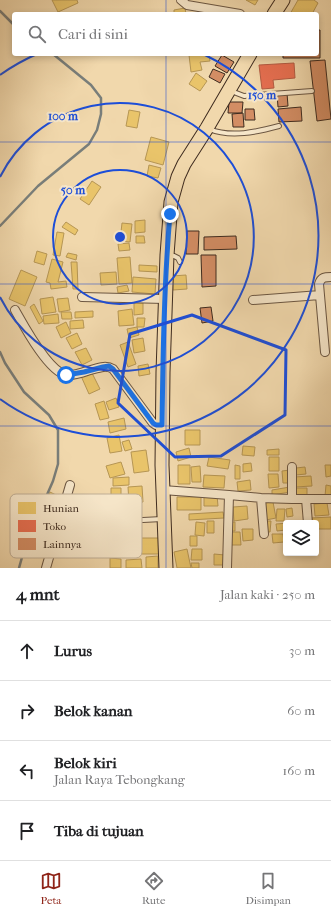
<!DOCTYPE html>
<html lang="id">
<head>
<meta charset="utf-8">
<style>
  body { margin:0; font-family:"IM FELL French Canon",serif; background:#f2f2f2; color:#202124 }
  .controls { position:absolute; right:12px; bottom:12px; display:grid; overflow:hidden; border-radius:4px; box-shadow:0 2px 6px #0003 }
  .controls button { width:36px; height:36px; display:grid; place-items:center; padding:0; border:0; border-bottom:1px solid #e0e0e0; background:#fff; color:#202124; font:20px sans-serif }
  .stop { position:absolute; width:12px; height:12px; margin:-9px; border:3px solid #1a73e8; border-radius:50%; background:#fff }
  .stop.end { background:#1a73e8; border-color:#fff; box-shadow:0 1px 4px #0008 }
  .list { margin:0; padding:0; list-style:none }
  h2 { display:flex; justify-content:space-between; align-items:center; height:52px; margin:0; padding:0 16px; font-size:17px }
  h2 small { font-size:13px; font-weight:400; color:#757577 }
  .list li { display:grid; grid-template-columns:26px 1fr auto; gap:12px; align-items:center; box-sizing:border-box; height:60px; padding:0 16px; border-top:1px solid #e0e0e0 }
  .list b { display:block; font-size:15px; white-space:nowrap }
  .list p { margin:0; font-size:13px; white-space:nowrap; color:#757577 }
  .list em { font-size:13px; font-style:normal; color:#757577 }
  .icon { flex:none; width:22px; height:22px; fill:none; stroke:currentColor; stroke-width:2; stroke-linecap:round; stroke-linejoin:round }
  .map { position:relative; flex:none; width:331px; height:568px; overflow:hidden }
  .search { position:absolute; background:#fff; box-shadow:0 2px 6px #0003; left:12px; right:12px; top:12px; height:44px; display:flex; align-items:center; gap:10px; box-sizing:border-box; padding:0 14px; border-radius:4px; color:#757577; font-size:15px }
  .sheet { height:292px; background:#fff }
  nav { display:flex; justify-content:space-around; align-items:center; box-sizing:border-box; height:56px; border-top:1px solid #e0e0e0; background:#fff; font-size:11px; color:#757577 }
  nav a { display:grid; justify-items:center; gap:2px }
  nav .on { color:#8f2418 }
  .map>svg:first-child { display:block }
</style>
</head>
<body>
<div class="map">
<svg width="331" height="568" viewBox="0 0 331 568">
  <rect width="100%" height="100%" fill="#f1d8ac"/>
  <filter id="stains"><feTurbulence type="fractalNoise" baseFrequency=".005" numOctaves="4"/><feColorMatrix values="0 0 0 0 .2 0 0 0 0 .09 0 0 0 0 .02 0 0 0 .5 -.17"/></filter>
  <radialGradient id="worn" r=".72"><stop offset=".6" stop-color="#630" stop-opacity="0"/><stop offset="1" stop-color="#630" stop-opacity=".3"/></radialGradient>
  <!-- homes -->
  <path fill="#e9c46a" stroke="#b69654" d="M52,0H77L78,3L58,12Z
    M246,0H258L255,5Z
    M298,0H314L318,3L312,14H290Z
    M185,8L186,14H174V10Z
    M195,54H209L210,61L200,62L202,70L191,72L189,55Z
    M196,73L207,81L200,91L189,84Z
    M129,110L140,112L137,128L126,126Z
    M151,137L169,142L163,165L145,160Z
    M149,165L161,168L158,178L147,176Z
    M92,181L101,187L89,205L80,199Z
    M145,220V232L135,233V221Z
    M66,222L78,230L75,235L62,227Z
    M122,223L132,224L130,242L120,241Z
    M57,232L64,233L60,256L53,255Z
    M136,236H144L145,243H136Z
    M129,243L130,250L119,251L118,244Z
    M37,251L47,254L44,265L34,262Z
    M68,253L77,255L76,260L66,257Z
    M130,257L132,283L119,284L117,258Z
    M52,259L63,262L58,282L66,281L67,287L51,289L50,283L46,282Z
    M71,262H77L78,289H73Z
    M139,265L157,266V272L139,271Z
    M21,270L37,277L25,306L9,299Z
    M116,272L117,284L101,285L100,273Z
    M186,275L187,289L173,290L172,276Z
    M133,277L156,279L155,294L132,292Z
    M127,285L129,291L118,293L117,287Z
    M53,297L56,312L42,314L40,299Z
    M68,298L70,310L59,312L57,299Z
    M134,303H143V314L134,315Z
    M34,304L43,321L39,324L30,307Z
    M132,309L134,325L119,326L118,311Z
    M93,311V317L75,318V312Z
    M61,312H71L72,319H62Z
    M58,314L59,323L44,324L43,316Z
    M137,318H145L144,327H137Z
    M83,320L84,328L70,329V321Z
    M66,322L71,333L61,338L56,327Z
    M137,327L139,335L129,338L127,329Z
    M77,333L82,344L72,349L66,338Z
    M143,338L145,351L134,353L132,340Z
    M128,342L136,364L128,367L120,345Z
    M86,348L92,360L82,365L75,352Z
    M148,364L150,374L139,376L138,366Z
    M91,371L100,389L89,394L81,376Z
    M116,398L119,407L109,410L106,402Z
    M104,401L109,418L100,420L95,404Z
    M124,418L126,429L110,433L108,422Z
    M185,430H200V445H185Z
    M119,435L122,451L110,453L107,438Z
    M129,440L132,449L125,451L122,442Z
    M243,446L255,447L254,456L242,455Z
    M189,448L191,457L178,461L176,452Z
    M279,449V455H267V450Z
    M146,450L149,471L134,473L131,452Z
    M209,457L230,460L228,469L207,466Z
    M269,457H279V471H269Z
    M121,462L125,474L110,478L106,466Z
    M251,463L252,471L243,472V464Z
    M178,465H190V484H178Z
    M235,465L240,466V479H235Z
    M325,465H331V476L326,477Z
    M200,466L201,482H192L191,467Z
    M305,467L306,474L296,475V468Z
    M290,470V483H283L282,471Z
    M268,474H278L279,487L269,488Z
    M204,475L225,476L224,488L203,487Z
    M311,476L312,486L295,487L294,477Z
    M129,477V485L113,486V478Z
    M250,480L251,490L238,491L237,482Z
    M326,485L331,486V497L325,496Z
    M142,486L143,502L129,503L128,487Z
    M290,487V492L272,495V490Z
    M111,488H121V517H111Z
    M296,488H307V496H296Z
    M50,492L64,499L48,534L34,528Z
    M217,495L218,506H204V496Z
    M177,497H201V510H177Z
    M273,502L276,518L266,520L264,503Z
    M327,503L329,515L315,516L314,504Z
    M247,506L248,519L234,521L233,507Z
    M292,508L293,516L287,517L286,509Z
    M277,509H285L284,521H276Z
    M223,512L224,518L189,520V514Z
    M331,517V529H316V523H312L311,518Z
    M207,521H214V533H207Z
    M265,521H271L270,532H264Z
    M196,522L205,523L204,536L195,535Z
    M230,522H235V531H230Z
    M286,523V530L277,531L276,524L289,523Z
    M242,529H253V540L243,541Z
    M231,532H240L241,545H231Z
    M272,534H283L284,542L273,543Z
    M190,536H197V546H190Z
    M137,538H159V554H136Z
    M187,549L191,568H177L174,552Z
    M192,549H202V560H191Z
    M214,554L225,555V565H214Z
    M158,556V568H146V557Z
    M110,558L121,559V568H110Z
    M141,559L142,568H126V560Z
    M191,563H199V568H192Z"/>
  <!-- shops -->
  <path fill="#e76f51" stroke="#b45b42" d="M294,63L295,78L273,80L274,88L262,89L259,65Z"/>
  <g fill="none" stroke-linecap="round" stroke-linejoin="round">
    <!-- stream -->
    <path stroke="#797e7a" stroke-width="2.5" d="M0,11L14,25
      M0,226L38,186L89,144L97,130L101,114V98L91,85L53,54
      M0,352L5,363L24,392L49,415L58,430V464L53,481L26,543L19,568"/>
  </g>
  <!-- building -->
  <path fill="#d38d64" stroke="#3e2b1f" d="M317,30H320V58H283V54H317Z
    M222,55L234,62L227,73L215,66Z
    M325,60L331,119L317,121L310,61Z
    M213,69L225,74L220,83L209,77Z
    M287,93L288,106L278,107L277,94Z
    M229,102H243L242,113H228Z
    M301,107L302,121L279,122L278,109Z
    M245,109H254L255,120H245Z
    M243,113L244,127H233L232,114Z
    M187,231H199L198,254H186Z
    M236,236L237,249L204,250V237Z
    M201,255H216V286L202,287Z
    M211,307L213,321L202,323L200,308Z"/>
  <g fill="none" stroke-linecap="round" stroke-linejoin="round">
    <!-- lane casing -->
    <g stroke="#6b5642" stroke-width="6">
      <path id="lane" d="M231,91L244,96L312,91
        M209,129C231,138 257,132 279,126
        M169,255L174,256L178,258L180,262
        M124,521L162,519"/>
    </g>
    <!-- street casing -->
    <g stroke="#6b5642" stroke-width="10">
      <path id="street" d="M181,0L187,5L240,14
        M82,297L165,299
        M253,300L320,295
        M15,310C24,326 48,371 66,375C70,376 82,373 87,371C96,369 105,364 113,369L153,423L156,425H162
        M325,352L319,284C321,277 325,277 331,277
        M292,467V499
        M163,490L229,495L261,498L292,499H331
        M261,498L264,534
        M306,499L308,523
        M46,568L70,485
        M227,568L229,495"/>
    </g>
    <!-- primary casing -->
    <g stroke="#3e2b1f" stroke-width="15">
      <path id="primary" d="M274,14L283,0
        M166,568L162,465L163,372L167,255L171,202L178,177L184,164L207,128L250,54"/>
    </g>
    <!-- lane -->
    <use href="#lane" stroke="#f6e6c9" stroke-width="4"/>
    <!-- street -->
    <use href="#street" stroke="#f6e6c9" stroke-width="8"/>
    <!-- primary -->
    <use href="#primary" stroke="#f1d8ac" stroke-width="13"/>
  </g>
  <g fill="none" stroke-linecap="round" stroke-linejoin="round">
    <!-- route -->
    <path stroke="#1a73e8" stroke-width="5" d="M66,375L84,372L103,367L109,366L113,369L153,423L156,425H162C163,355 164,284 170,214"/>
  </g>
  <!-- marked area -->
  <path fill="none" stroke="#1d4ed8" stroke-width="3" stroke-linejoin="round" d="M192,315L286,350L285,415L221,456L175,457L118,403L130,334Z"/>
  <!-- grid -->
  <path fill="none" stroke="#1d4ed8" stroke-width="1" stroke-opacity="0.55" d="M166,0V14M166,54V568M0,142H331M0,284H331M0,426H331"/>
  <!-- distance rings -->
  <g fill="none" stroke="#1d4ed8" stroke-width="2">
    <circle cx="120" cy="237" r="67"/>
    <path d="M0 177A134 134 0 1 1 0 297"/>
    <path d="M0 75A201 201 0 0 1 37 54M203 54A201 201 0 1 1 0 399"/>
  </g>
  <!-- legend -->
  <rect x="10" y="494" width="132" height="64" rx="6" fill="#f6e6c9" stroke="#bfae96" stroke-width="1"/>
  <rect x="18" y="502" width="18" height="12" fill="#e9c46a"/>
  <rect x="18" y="520" width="18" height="12" fill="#e76f51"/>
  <rect x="18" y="538" width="18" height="12" fill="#d38d64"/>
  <g font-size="11" fill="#3e2b1f">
    <text x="43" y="512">Hunian</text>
    <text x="43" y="530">Toko</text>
    <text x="43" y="548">Lainnya</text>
  </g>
  <circle cx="120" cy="237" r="6" fill="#1d4ed8" stroke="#f6e6c9" stroke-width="2"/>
  <g font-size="12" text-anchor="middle" font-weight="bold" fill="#1d4ed8" stroke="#f6e6c9" stroke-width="4" stroke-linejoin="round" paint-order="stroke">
    <text x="262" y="99">150 m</text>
    <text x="63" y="120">100 m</text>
    <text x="73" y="194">50 m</text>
  </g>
  <rect width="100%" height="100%" filter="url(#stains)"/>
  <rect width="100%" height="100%" fill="url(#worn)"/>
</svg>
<div class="controls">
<button><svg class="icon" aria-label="layers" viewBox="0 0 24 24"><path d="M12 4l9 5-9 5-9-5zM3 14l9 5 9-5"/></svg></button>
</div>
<div class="stop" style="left:66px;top:375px"></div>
<div class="stop end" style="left:170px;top:214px"></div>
<div class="search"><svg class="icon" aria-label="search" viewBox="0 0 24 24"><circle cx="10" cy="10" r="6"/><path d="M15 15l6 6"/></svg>Cari di sini</div>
</div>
<section class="sheet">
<h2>4 mnt<small>Jalan kaki · 250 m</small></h2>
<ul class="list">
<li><svg class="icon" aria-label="ahead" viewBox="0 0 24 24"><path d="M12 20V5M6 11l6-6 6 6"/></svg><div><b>Lurus</b></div><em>30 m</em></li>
<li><svg class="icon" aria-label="right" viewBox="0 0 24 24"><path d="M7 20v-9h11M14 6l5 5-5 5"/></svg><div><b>Belok kanan</b></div><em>60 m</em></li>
<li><svg class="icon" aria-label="left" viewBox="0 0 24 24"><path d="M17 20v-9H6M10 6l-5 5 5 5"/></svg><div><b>Belok kiri</b><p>Jalan Raya Tebongkang</p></div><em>160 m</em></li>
<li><svg class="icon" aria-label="arrive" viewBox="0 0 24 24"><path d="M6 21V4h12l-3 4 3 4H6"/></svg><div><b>Tiba di tujuan</b></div></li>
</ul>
</section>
<nav>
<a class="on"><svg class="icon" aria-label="map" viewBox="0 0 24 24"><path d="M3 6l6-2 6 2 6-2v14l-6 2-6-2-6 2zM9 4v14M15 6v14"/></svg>Peta</a>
<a><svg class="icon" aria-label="directions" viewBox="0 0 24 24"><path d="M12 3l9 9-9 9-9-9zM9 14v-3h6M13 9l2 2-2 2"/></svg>Rute</a>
<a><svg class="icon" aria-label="saved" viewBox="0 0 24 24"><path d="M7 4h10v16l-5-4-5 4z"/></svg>Disimpan</a>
</nav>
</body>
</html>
